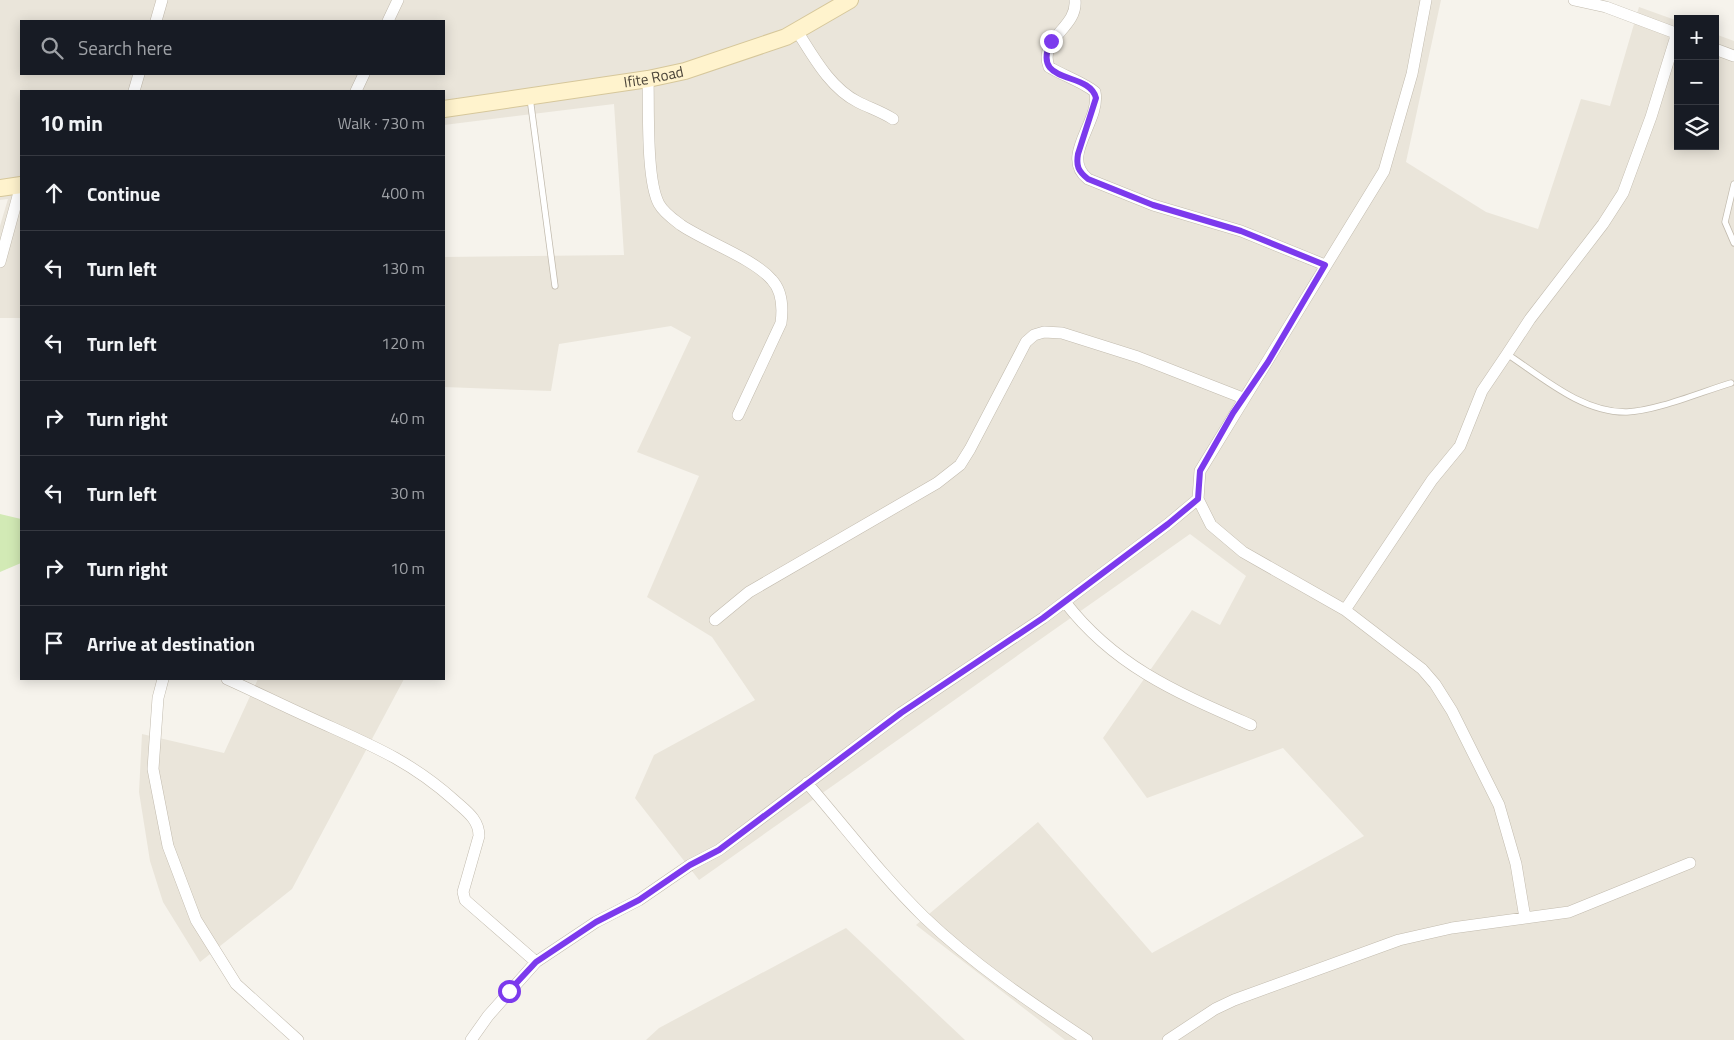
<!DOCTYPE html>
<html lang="en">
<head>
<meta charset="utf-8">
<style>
  body { margin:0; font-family:"Titillium Web",sans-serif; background:#20242c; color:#f1f3f6 }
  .controls { position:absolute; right:15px; top:15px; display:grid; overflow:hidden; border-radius:0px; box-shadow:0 2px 12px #0003 }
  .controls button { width:45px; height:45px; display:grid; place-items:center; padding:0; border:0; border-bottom:1px solid #363941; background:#171b24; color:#f1f3f6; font:25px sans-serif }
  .stop { position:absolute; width:15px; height:15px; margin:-11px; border:4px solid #7c3aed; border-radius:50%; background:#fff }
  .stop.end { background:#7c3aed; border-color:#fff; box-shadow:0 1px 5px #0008 }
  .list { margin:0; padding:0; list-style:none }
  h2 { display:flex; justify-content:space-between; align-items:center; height:65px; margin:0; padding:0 20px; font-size:21px }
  h2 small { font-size:16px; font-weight:400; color:#9ea1a6 }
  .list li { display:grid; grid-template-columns:32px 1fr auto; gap:15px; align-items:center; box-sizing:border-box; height:75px; padding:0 20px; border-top:1px solid #363941 }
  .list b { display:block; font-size:19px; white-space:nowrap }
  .list em { font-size:16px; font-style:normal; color:#9ea1a6 }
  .icon { flex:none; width:28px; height:28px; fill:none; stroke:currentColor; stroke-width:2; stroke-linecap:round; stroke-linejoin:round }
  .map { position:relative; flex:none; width:1734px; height:1040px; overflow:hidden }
  .search { position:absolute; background:#171b24; box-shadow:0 2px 12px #0003; left:20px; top:20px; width:425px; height:55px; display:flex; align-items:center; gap:12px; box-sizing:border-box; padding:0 18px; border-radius:0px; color:#9ea1a6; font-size:19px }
  .panel { position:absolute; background:#171b24; box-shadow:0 2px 12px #0003; left:20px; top:90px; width:425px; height:590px; border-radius:0px }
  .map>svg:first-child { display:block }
</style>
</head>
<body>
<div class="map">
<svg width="1734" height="1040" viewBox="0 0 1734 1040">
  <rect width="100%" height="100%" fill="#f6f3ec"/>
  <!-- residential -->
  <path fill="#eae5da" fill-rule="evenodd" d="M0,0H1441L1406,162L1486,212L1538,229L1581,99L1610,106L1639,7L1678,21V146H1715V34L1734,41V1040H1065L916,925L1038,822L1152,953L1364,836L1283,748L1147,798L1103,738L1192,610L1220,625L1246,576L1190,534L699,880L635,798L654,755L755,700L712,637L647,597L699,476L637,452L691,337L671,326L559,344L551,391L444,387V257L624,255L614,104L444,125V91H21V318H0V226L8,199L0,200ZM21,21H444V74H21Z
    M258,679H404L292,889L200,962L163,902L150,861L139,792L142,734L224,753Z
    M846,928L965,1040H646L659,1028Z"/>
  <!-- green -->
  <path fill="#d2eab5" d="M0,514L21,519V563L0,572Z"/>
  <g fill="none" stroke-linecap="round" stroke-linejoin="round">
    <!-- lane casing -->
    <g stroke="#c2bbae" stroke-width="7">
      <path id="lane" d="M530,98L555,286
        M1734,184L1725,222L1734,243
        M1507,354C1542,377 1582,413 1627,412C1656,411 1701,392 1731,383"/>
    </g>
    <!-- street casing -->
    <g stroke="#c2bbae" stroke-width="12">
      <path id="street" d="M1075,0C1078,28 1038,38 1049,67C1062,75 1085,83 1095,92C1101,122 1059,156 1088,179L1153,205L1241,231L1325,265
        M1574,0L1606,7L1678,34
        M156,21L162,0
        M388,21L398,0
        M797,31C813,56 830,88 858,102C870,108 882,112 893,119
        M1715,49L1734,56
        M648,79C649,108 646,180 659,204C664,213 673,219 681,225C706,242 753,258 772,280C783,292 783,308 781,323L738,415
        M134,91L139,74
        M356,91L364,74
        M0,262L21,185
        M1198,499L1211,525L1243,552L1345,610L1422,669L1435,684L1452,711L1499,805L1516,864L1525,918
        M1065,602C1115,667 1178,693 1251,725
        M1345,610L1432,480L1460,446L1482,391L1507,354L1530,319L1603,224L1623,193L1651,117L1677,33
        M715,620L749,592L937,483L960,465L970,449L1026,342L1034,335L1044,332L1062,333L1138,357L1243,398
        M163,679L158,698L153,769L168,846L196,920L236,984L298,1040
        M227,679C256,692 284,706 313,719C368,744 408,759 454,800C466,811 479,819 479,836L463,892L465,900L536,962
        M807,783C846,828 882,876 924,917C973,964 1031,1003 1087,1040
        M471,1040L488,1016L536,962L596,922L639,900L690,865L719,850L901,713L1043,618L1168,524L1198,499L1200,471L1384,171L1412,74L1426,0
        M1168,1040L1215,1009L1234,1000L1399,940L1452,928L1569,912L1690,863"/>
    </g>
    <!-- secondary casing -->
    <g stroke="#d6c79b" stroke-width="18">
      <g id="secondary">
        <path id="s1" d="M444,109L648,79L685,71L786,37L850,0"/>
        <path d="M0,188L21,185"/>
      </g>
    </g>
    <!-- lane -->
    <use href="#lane" stroke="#fff" stroke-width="5.5"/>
    <!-- street -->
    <use href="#street" stroke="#fff" stroke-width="11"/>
    <!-- secondary -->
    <use href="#secondary" stroke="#fff3cd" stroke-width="16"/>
  </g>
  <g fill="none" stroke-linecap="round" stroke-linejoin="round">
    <!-- route -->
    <path stroke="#7c3aed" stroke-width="6" d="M509,991L536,962L596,922L639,900L690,865L719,850L901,713L1043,618L1168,524L1198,499L1200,471L1233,413L1268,362L1325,265L1241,231L1153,205L1088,179C1078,171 1076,166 1078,154L1096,98C1089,70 1030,86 1051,41"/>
  </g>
  <g text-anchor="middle" stroke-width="5" stroke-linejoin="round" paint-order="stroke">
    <!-- street labels -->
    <g font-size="15" fill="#4b4439" stroke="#fff">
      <text dy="5" stroke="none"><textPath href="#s1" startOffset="212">Ifite Road</textPath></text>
    </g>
  </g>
</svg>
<div class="controls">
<button>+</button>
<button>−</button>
<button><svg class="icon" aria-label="layers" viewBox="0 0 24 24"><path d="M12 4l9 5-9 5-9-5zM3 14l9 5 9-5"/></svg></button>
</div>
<div class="stop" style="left:509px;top:991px"></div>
<div class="stop end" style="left:1051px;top:41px"></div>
<div class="search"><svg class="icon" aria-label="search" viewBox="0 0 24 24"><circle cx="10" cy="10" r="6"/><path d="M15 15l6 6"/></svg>Search here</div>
<section class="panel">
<h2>10 min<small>Walk · 730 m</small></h2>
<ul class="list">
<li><svg class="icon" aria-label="ahead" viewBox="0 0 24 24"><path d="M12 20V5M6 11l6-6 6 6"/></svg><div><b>Continue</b></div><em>400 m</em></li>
<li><svg class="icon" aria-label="left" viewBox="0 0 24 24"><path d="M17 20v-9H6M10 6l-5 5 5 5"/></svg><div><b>Turn left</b></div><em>130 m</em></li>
<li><svg class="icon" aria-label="left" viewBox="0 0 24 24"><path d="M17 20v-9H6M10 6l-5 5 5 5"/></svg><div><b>Turn left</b></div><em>120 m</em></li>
<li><svg class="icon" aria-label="right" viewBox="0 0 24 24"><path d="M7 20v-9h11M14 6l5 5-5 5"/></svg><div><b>Turn right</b></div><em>40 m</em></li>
<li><svg class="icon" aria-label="left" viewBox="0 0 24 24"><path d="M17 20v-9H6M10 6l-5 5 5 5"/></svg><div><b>Turn left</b></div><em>30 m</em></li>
<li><svg class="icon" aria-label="right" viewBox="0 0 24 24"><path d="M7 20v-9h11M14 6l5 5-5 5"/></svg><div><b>Turn right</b></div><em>10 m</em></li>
<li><svg class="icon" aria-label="arrive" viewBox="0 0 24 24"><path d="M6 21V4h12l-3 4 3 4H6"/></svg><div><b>Arrive at destination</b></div></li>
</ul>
</section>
</div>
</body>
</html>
